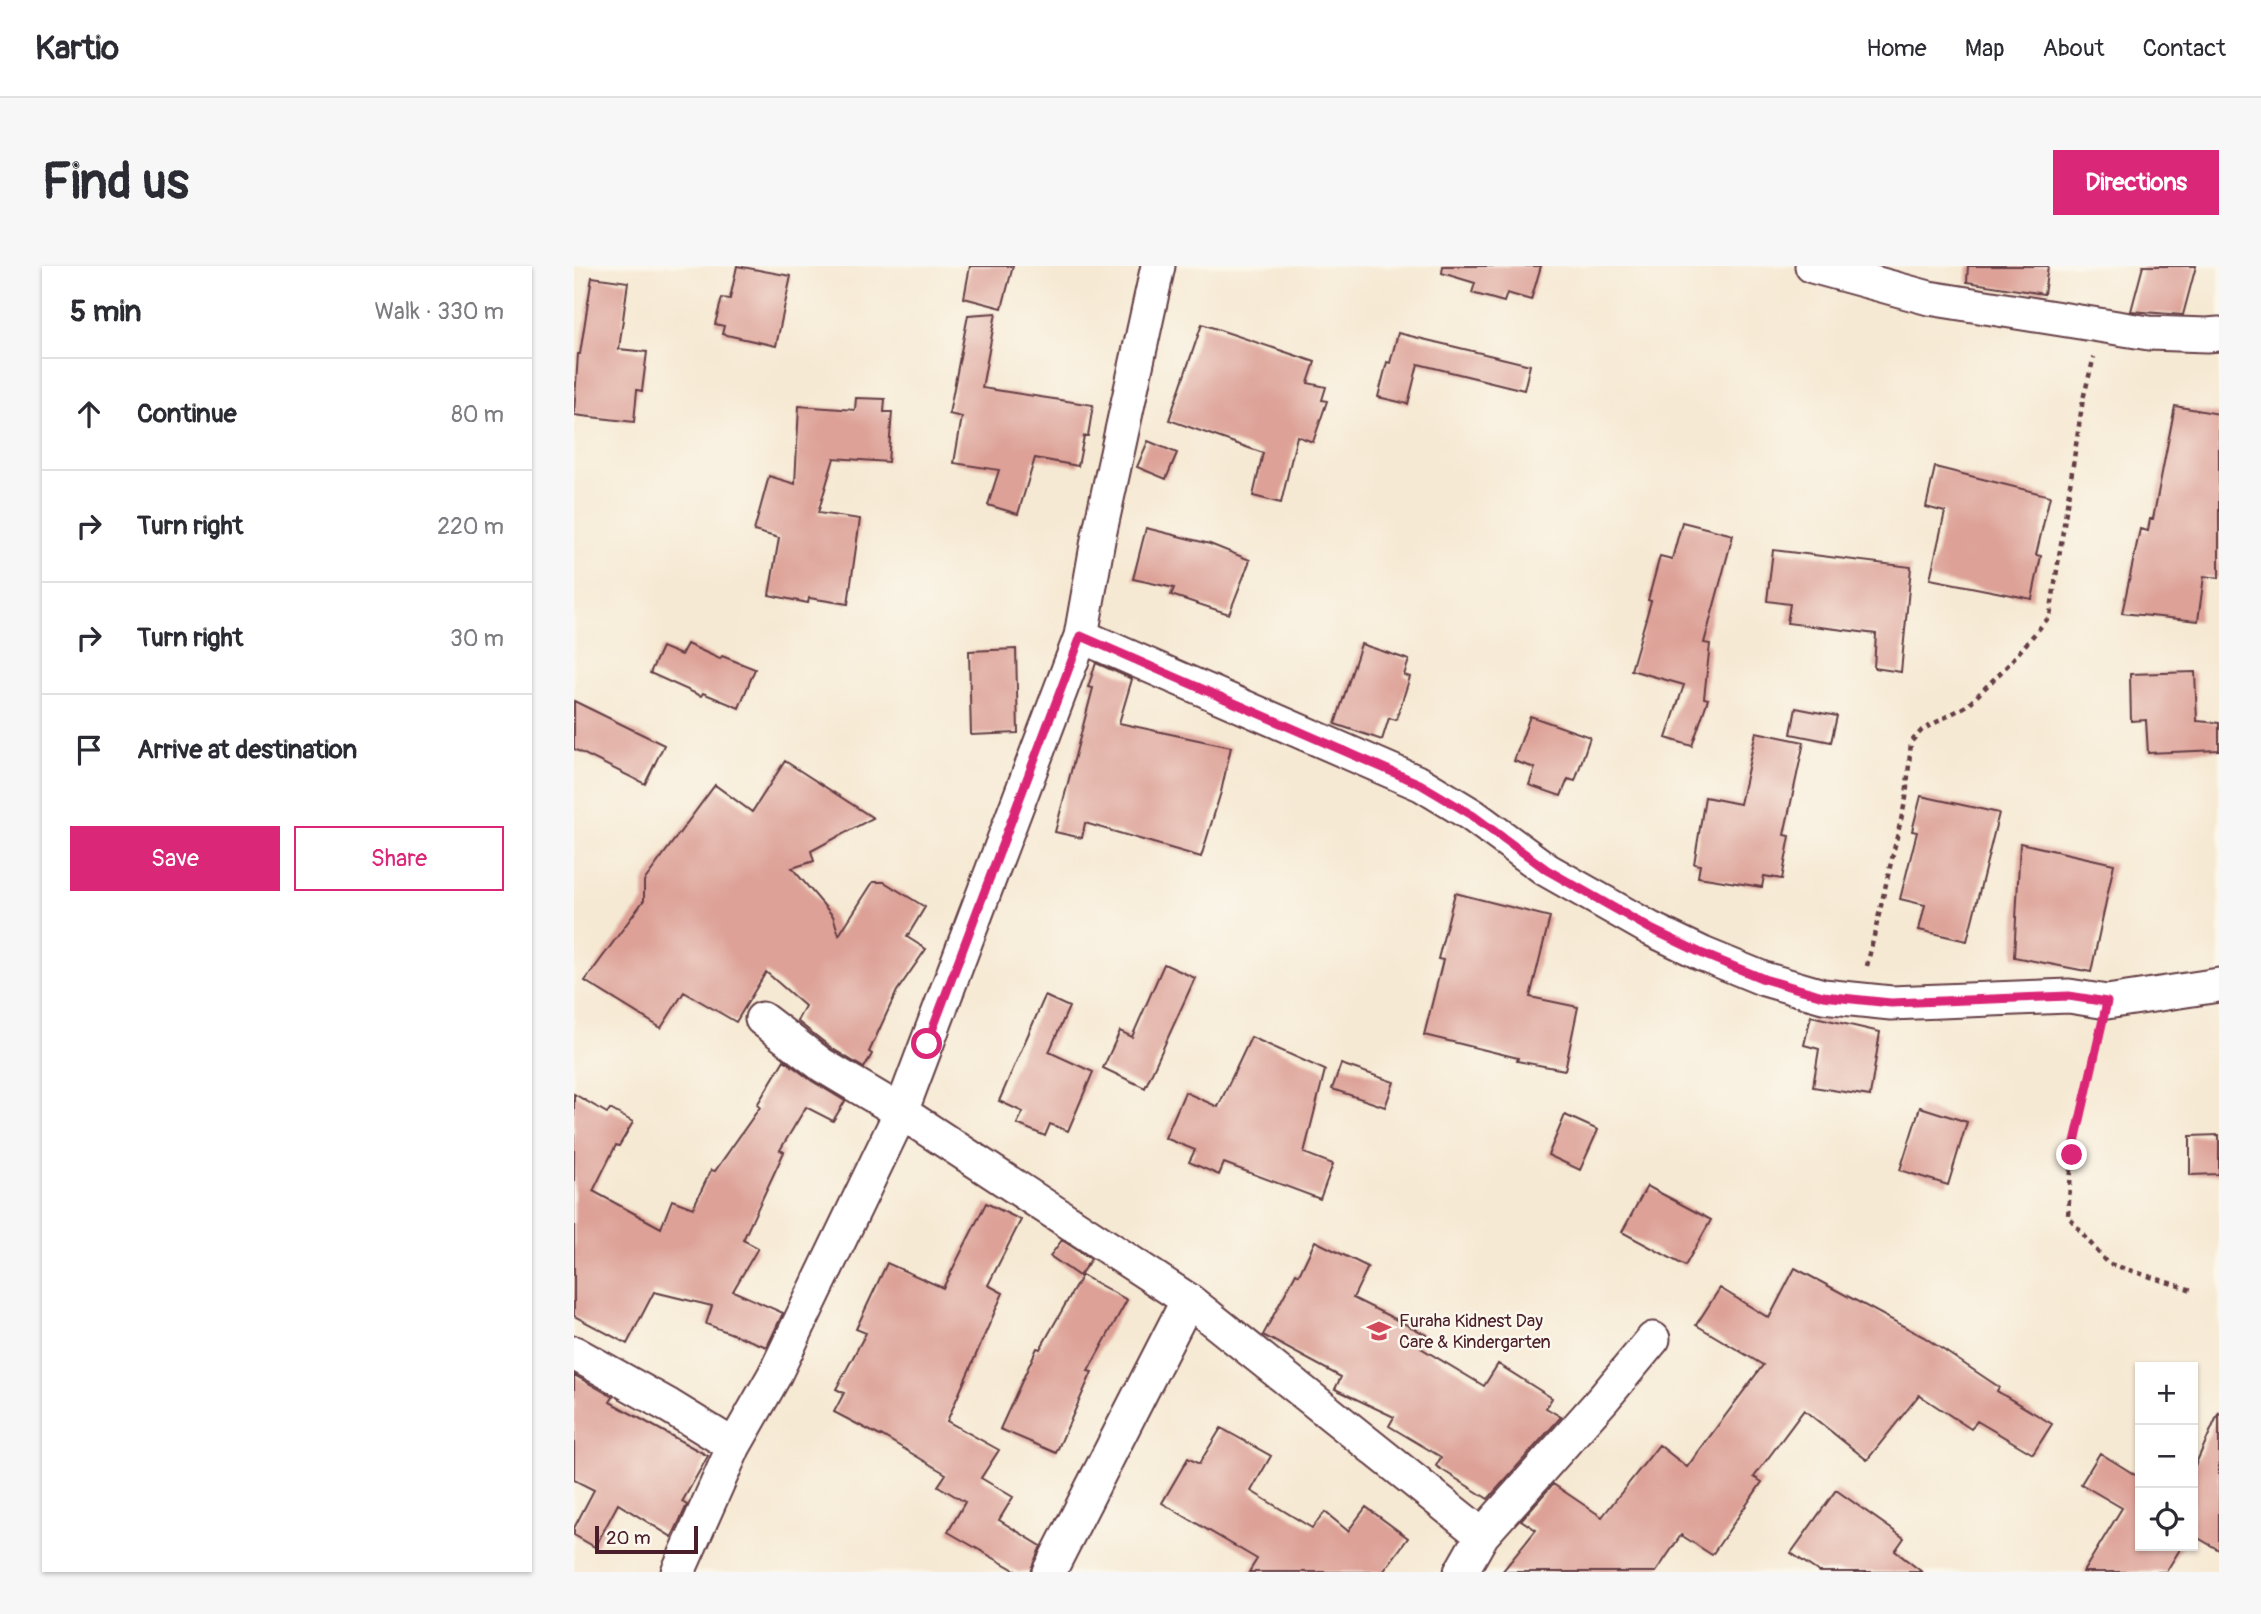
<!DOCTYPE html>
<html lang="en">
<head>
<meta charset="utf-8">
<style>
  body { margin:0; font-family:Pangolin,sans-serif; background:#f7f7f7; color:#2b2b33 }
  .controls { position:absolute; right:21px; bottom:21px; display:grid; overflow:hidden; border-radius:0px; box-shadow:0 2px 5px #0004 }
  .controls button { width:63px; height:63px; display:grid; place-items:center; padding:0; border:0; border-bottom:2px solid #e1e1e2; background:#fff; color:#2b2b33; font:35px sans-serif }
  .scale { position:absolute; left:21px; bottom:18px; width:103px; box-sizing:border-box; padding-left:7px; border:4px solid #4a1f2b; border-top:0; font-size:19px; line-height:24px; white-space:nowrap; color:#4a1f2b; -webkit-text-stroke:5px #fbf7ec; paint-order:stroke }
  .stop { position:absolute; width:21px; height:21px; margin:-16px; border:5px solid #db2777; border-radius:50%; background:#fff }
  .stop.end { background:#db2777; border-color:#fff; box-shadow:0 2px 7px #0008 }
  .list { margin:0; padding:0; list-style:none }
  h2 { display:flex; justify-content:space-between; align-items:center; height:91px; margin:0; padding:0 28px; font-size:30px }
  h2 small { font-size:23px; font-weight:400; color:#7c7c81 }
  .list li { display:grid; grid-template-columns:46px 1fr auto; gap:21px; align-items:center; box-sizing:border-box; height:112px; padding:0 28px; border-top:2px solid #e1e1e2 }
  .list b { display:block; font-size:26px; white-space:nowrap }
  .list em { font-size:23px; font-style:normal; color:#7c7c81 }
  .actions { display:flex; gap:14px; padding:21px 28px }
  .actions a { flex:1; padding:16px 0; border:2px solid #db2777; border-radius:0px; text-align:center; font-size:24px; color:#db2777 }
  .actions .main { background:#db2777; color:#fff }
  .icon { flex:none; width:38px; height:38px; fill:none; stroke:currentColor; stroke-width:2; stroke-linecap:round; stroke-linejoin:round }
  .map { position:relative; flex:none; width:1645px; height:1306px; overflow:hidden; border-radius:0px }
  header { display:flex; align-items:center; gap:42px; box-sizing:border-box; height:98px; padding:0 35px; background:#fff; border-bottom:2px solid #e1e1e2 }
  header strong { font-size:33px }
  nav { display:flex; gap:38px; margin-inline-start:auto; font-size:24px }
  .intro { display:flex; align-items:center; justify-content:space-between; box-sizing:border-box; height:168px; padding:0 42px }
  h1 { margin:0; font-size:49px }
  .button { padding:18px 32px; border-radius:0px; background:#db2777; color:#fff; font-size:24px; font-weight:700 }
  main { display:flex; gap:42px; padding:0 42px }
  aside { flex:1; background:#fff; border-radius:0px; box-shadow:0 2px 5px #0004 }
  .map>svg:first-child { display:block }
</style>
</head>
<body>
<header>
<strong>Kartio</strong>
<nav><a>Home</a><a>Map</a><a>About</a><a>Contact</a></nav>
</header>
<div class="intro"><h1>Find us</h1><a class="button">Directions</a></div>
<main>
<aside>
<h2>5 min<small>Walk · 330 m</small></h2>
<ul class="list">
<li><svg class="icon" aria-label="ahead" viewBox="0 0 24 24"><path d="M12 20V5M6 11l6-6 6 6"/></svg><div><b>Continue</b></div><em>80 m</em></li>
<li><svg class="icon" aria-label="right" viewBox="0 0 24 24"><path d="M7 20v-9h11M14 6l5 5-5 5"/></svg><div><b>Turn right</b></div><em>220 m</em></li>
<li><svg class="icon" aria-label="right" viewBox="0 0 24 24"><path d="M7 20v-9h11M14 6l5 5-5 5"/></svg><div><b>Turn right</b></div><em>30 m</em></li>
<li><svg class="icon" aria-label="arrive" viewBox="0 0 24 24"><path d="M6 21V4h12l-3 4 3 4H6"/></svg><div><b>Arrive at destination</b></div></li>
</ul>
<div class="actions"><a class="main">Save</a><a>Share</a></div>
</aside>
<div class="map">
<svg width="1645" height="1306" viewBox="0 0 1645 1306">
  <rect width="100%" height="100%" fill="#fbf7ec"/>
  <filter id="ink" filterUnits="userSpaceOnUse"><feTurbulence type="fractalNoise" baseFrequency=".0143" numOctaves="2"/><feDisplacementMap in="SourceGraphic" scale="14" xChannelSelector="R" yChannelSelector="G"/><feConvolveMatrix kernelMatrix="1 2 1 2 8 2 1 2 1" color-interpolation-filters="sRGB"/></filter>
  <filter id="wash" filterUnits="userSpaceOnUse"><feTurbulence type="fractalNoise" baseFrequency=".00686" numOctaves="4" result="noise"/><feDisplacementMap in="SourceGraphic" scale="28" xChannelSelector="R" yChannelSelector="G"/><feGaussianBlur stdDeviation="1.57" result="paint"/><feColorMatrix in="noise" values="0 0 0 0 0 0 0 0 0 0 0 0 0 0 0 0 0 1.4 0 .05"/><feComposite in="paint" operator="in"/></filter>
  <g filter="url(#wash)">
    <rect width="100%" height="100%" fill="#f6e9d3"/>
    <g id="blocks">
      <!-- building -->
      <path fill="#dda197" d="M163,0L217,10L202,80L148,68L150,60L141,58L148,32L156,33Z
        M396,0H439L428,42L390,32Z
        M869,0H967L957,34L933,27L930,36L898,27L901,17L868,7Z
        M1394,0H1474L1470,28L1393,16Z
        M1569,0H1622L1609,49L1557,45Z
        M18,11L54,16L45,83L73,86L68,125L63,124L60,156L0,149L4,88H6Z
        M422,47L408,122L519,139L514,170H510L504,200L461,192L444,248L414,239L425,204L380,197L388,151L375,148L394,49Z
        M628,58L741,96L734,117L752,121L748,134L753,135L739,176L723,170L707,237L679,230L689,187L595,154Z
        M824,67L956,99L950,124L844,98L834,138L804,131L813,96L816,97Z
        M282,132L311,133L310,146H318L314,196L260,192L244,247L286,253L274,338L235,332L234,337L195,329L205,272L180,265L195,210L221,218L225,140L281,144Z
        M1601,140L1645,148V312L1630,310L1624,355L1548,347L1566,263L1574,265L1576,253H1579Z
        M574,175L603,187L592,213L563,201Z
        M1361,201L1476,230L1462,289L1467,290L1458,333L1356,313L1371,246L1352,241Z
        M1108,256L1159,269L1130,377L1136,378L1130,432L1134,433L1118,480L1092,472L1110,419L1057,404L1077,335L1074,334L1086,290L1098,293Z
        M572,262L636,278L676,294L655,348L597,329L600,322L559,313Z
        M1199,284L1337,301L1327,406L1300,402L1302,368L1213,357L1216,338L1193,335Z
        M113,378L146,393L148,390L181,403L165,442L129,427L127,430L76,407L88,381L107,389Z
        M787,378L835,394L830,409L836,411L822,454L815,452L808,474L761,458Z
        M442,383L444,467L397,469L395,385Z
        M522,397L558,413L545,457L657,481L647,526L627,591L511,557L508,572L481,566L519,422L514,421Z
        M1621,406L1623,455L1645,457V484L1574,487L1572,454L1557,455L1556,408Z
        M0,435L90,479L71,518L0,483Z
        M1222,442L1263,450L1257,476L1217,468Z
        M956,450L1016,471L1001,515L994,513L987,530L955,519L961,502L940,495Z
        M1182,466L1230,476L1210,569L1216,570L1208,613L1190,610L1188,621L1124,611L1126,599L1120,598L1131,531L1166,538Z
        M211,495L299,552L237,585L240,595L218,602L259,650L265,669L299,616H310L351,641L333,671L352,683L323,725L295,786L298,788L290,802L259,783L223,755L231,740L192,706L162,756L110,726L87,762L11,715L70,634V615L141,519L178,546Z
        M1347,530L1425,547L1393,675L1345,664L1351,639L1326,633L1343,566L1338,565Z
        M1446,577L1540,598L1517,706L1440,691Z
        M881,627L976,651L956,731L1004,741L991,804L943,795L944,792L850,769L869,694L864,693Z
        M590,698L621,712L571,822L529,802L546,765L558,771Z
        M471,730L495,741L475,786L519,806L494,865L476,858L471,870L443,858L449,846L425,835Z
        M1237,750L1306,766L1296,830L1239,821L1245,783L1230,779Z
        M677,771L751,804L730,887L759,898L746,933L650,897L645,909L615,896L621,884L591,872L611,826L644,841Z
        M210,794L238,815L271,835L259,855L232,841L206,884L210,886L169,974L184,982L159,1025L209,1047L193,1081L132,1058L138,1040L80,1026L53,1078L0,1050V828L33,847L36,843L59,856L45,880L42,879L19,925L87,962L98,934L119,942L137,904L141,905L186,841L183,839Z
        M767,798L820,816L811,841L758,823Z
        M1346,841L1393,856L1374,919L1326,904Z
        M991,849L1024,864L1006,904L974,889Z
        M1645,869V908L1616,909V870Z
        M1073,920L1137,954L1111,1000L1048,966Z
        M412,937L447,954L414,1019L429,1027L373,1155L425,1184L407,1212L439,1231L425,1254L467,1280L456,1306H444L374,1266L391,1236L364,1220L372,1208L307,1169L306,1170L260,1146L270,1127L262,1123L292,1067L282,1063L313,997L369,1022Z
        M488,974L517,993L505,1010L476,990Z
        M741,975L794,1001L779,1032L853,1069L847,1082L910,1120L924,1098L978,1132L972,1142L987,1151L914,1233L862,1200L867,1191L815,1160L820,1151L761,1123L767,1111L689,1069L722,1007L725,1009Z
        M1221,1002L1350,1071L1425,1121L1423,1125L1478,1158L1459,1188L1403,1155L1397,1163L1345,1129L1293,1194L1230,1144L1180,1211L1188,1216L1138,1289L1107,1269L1082,1306H928L962,1264L947,1254L979,1218L1028,1251L1085,1179L1113,1201L1189,1099L1122,1059L1146,1022L1195,1052Z
        M508,1009L553,1034L514,1105L518,1106L482,1187L426,1163L463,1082L466,1083Z
        M0,1109L39,1131L36,1136L134,1190L108,1236L113,1239L98,1271L44,1238L21,1281L0,1269V1262L20,1224L0,1214Z
        M1645,1146V1284L1619,1269V1204Z
        M647,1162L697,1190L677,1225L738,1262L751,1246L774,1265L792,1241L834,1272L809,1306H675L683,1293L588,1237L614,1192L625,1198Z
        M1526,1187L1566,1212V1280H1608L1592,1306H1509L1548,1242L1507,1218Z
        M1262,1224L1330,1272L1321,1285L1348,1306H1245L1217,1287Z"/>
    </g>
  </g>
  <g filter="url(#ink)">
    <use href="#blocks" fill-opacity="0" stroke="#643d44" stroke-width="2"/>
    <g fill="none" stroke-linecap="round" stroke-linejoin="round">
      <!-- minor casing -->
      <g stroke="#643d44" stroke-width="37">
        <path id="minor" d="M1238,0L1355,32L1575,67L1633,69L1645,68
          M507,370L847,518L898,549L973,604L1077,663L1129,688L1190,713L1249,730L1317,737L1495,730L1533,736L1645,719
          M188,753L248,799L327,846L614,1034L908,1269L887,1306
          M0,1087L95,1140L160,1180
          M908,1269L1030,1132L1079,1073
          M104,1306L160,1180L200,1110L327,846L507,370L524,274L584,0
          M475,1306L614,1034"/>
      </g>
      <!-- path -->
      <path stroke="#643d44" stroke-width="4.5" stroke-dasharray="5 5" stroke-linecap="butt" d="M1293,700L1332,532L1337,476L1348,464L1394,439L1434,399L1476,350L1509,133L1520,91
        M1525,767L1498,889L1494,950L1533,997L1618,1024"/>
      <!-- minor -->
      <use href="#minor" stroke="#fff" stroke-width="33"/>
    </g>
  </g>
  <g fill="none" stroke-linecap="round" stroke-linejoin="round" filter="url(#ink)">
    <!-- route -->
    <path stroke="#db2777" stroke-width="9" d="M353,778L507,370L846,518L898,549L973,604L1077,663L1129,688L1190,713L1249,730L1317,737L1495,730L1533,736L1498,889"/>
  </g>
  <!-- icons -->
  <defs>
    <g id="school-bare" transform="scale(1.89)"><path d="M0-5L7-2L0 1L-7-2ZM-4 1L0 2.5L4 1V4Q0 6-4 4Z" fill="#d1495b" stroke="#fbf7ec" stroke-width="2.5" paint-order="stroke"/></g>
  </defs>
  <g fill-rule="evenodd">
    <use href="#school-bare" x="805" y="1065"/>
  </g>
  <g text-anchor="middle" stroke-width="5" stroke-linejoin="round" paint-order="stroke">
    <!-- poi labels -->
    <g font-size="18" fill="#4a1f2b" stroke="#fbf7ec" text-anchor="start">
      <text x="825" y="1061">Furaha Kidnest Day<tspan x="825" dy="21">Care &amp; Kindergarten</tspan></text>
    </g>
  </g>
</svg>
<div class="controls">
<button>+</button>
<button>−</button>
<button><svg class="icon" aria-label="locate" viewBox="0 0 24 24"><circle cx="12" cy="12" r="6"/><path d="M12 2v4M12 18v4M2 12h4M18 12h4"/></svg></button>
</div>
<div class="scale">20 m</div>
<div class="stop" style="left:353px;top:778px"></div>
<div class="stop end" style="left:1498px;top:889px"></div>
</div>
</main>
</body>
</html>
